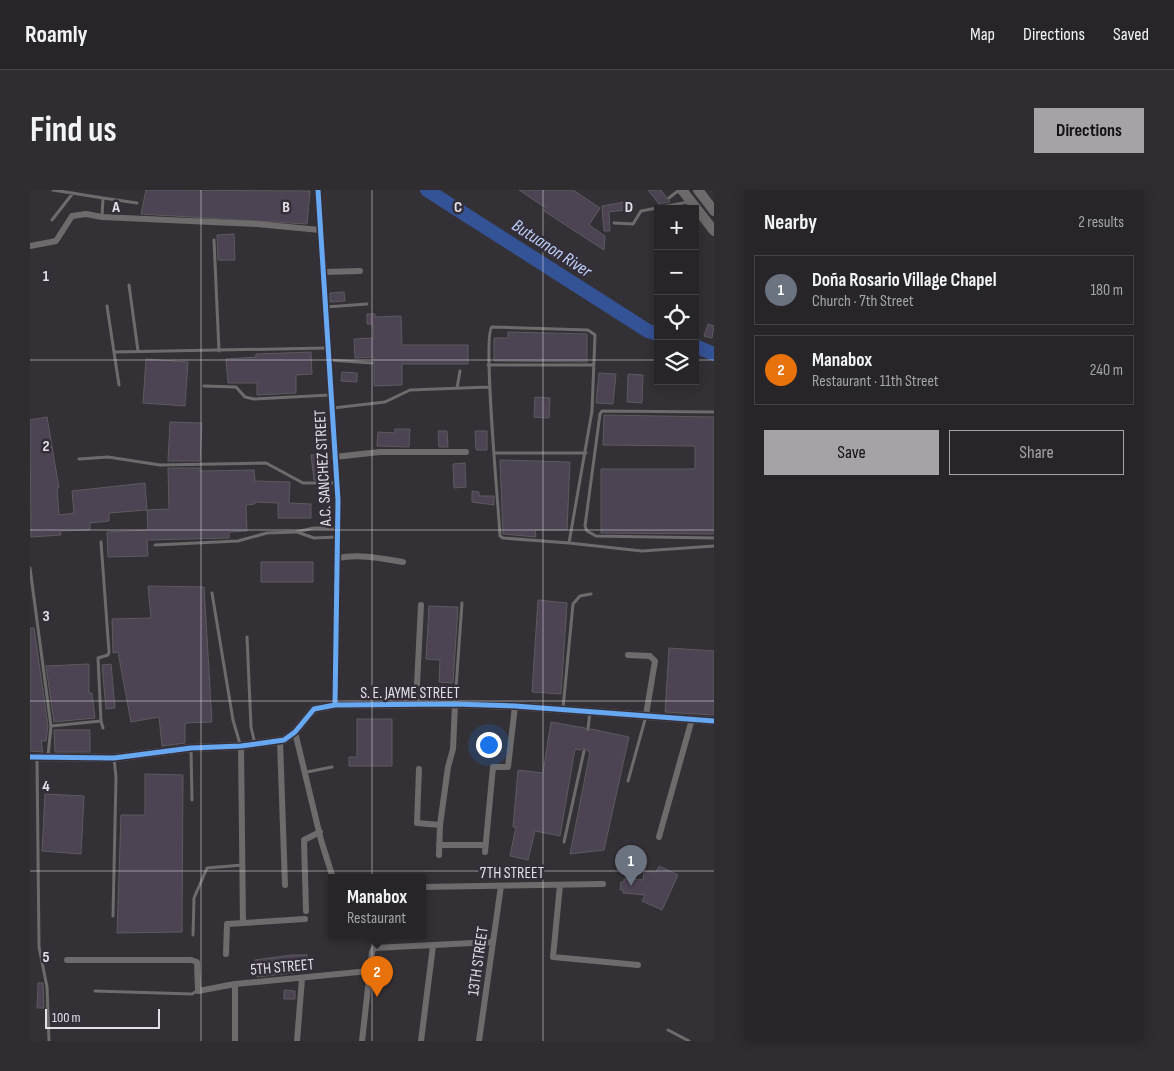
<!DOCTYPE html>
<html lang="en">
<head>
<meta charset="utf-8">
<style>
  body { margin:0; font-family:"Sofia Sans Condensed",sans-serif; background:#2f2d30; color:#f1f3f6 }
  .controls { position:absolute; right:15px; top:15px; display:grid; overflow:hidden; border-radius:0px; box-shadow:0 2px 12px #0003 }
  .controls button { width:45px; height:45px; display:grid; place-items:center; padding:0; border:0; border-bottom:1px solid #434245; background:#272528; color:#f1f3f6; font:25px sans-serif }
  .scale { position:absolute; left:15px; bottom:12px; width:115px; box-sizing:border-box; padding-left:5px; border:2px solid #e3dfe6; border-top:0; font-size:14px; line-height:18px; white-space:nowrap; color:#e3dfe6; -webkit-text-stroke:4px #342e39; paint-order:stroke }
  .you { position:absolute; left:458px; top:554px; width:18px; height:18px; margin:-12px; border:4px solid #fff; border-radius:50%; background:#1a73e8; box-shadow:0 0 0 8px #1a73e833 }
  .badge { display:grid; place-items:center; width:32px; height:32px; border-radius:50%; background:#a6a2a8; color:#fff; font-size:16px; font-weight:700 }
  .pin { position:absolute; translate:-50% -41px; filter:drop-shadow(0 1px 2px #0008) }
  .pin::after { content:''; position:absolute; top:26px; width:18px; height:15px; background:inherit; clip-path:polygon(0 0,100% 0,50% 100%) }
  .popup { position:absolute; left:298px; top:684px; width:98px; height:65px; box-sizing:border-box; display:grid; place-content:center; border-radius:0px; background:#272528; filter:drop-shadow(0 1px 4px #0005); font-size:16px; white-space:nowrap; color:#a4a5a8 }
  .popup b { font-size:19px; color:#f1f3f6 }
  .popup::after { content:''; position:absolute; left:50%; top:100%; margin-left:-10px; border:10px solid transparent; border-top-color:#272528 }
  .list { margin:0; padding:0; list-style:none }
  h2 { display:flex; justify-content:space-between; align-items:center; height:65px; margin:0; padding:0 20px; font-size:21px }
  h2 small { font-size:16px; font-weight:400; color:#a4a5a8 }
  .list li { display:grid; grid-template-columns:32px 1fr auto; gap:15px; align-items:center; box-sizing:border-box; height:70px; margin:0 10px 10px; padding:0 10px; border:1px solid #434245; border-radius:0px }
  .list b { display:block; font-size:19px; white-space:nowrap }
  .list p { margin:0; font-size:16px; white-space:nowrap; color:#a4a5a8 }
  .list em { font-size:16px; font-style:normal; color:#a4a5a8 }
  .actions { display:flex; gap:10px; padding:15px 20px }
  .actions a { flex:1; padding:11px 0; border:1px solid #a6a2a8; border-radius:0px; text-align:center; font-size:18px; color:#a6a2a8 }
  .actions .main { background:#a6a2a8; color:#111 }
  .icon { flex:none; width:28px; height:28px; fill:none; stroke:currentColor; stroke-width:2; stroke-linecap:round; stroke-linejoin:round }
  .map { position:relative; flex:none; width:684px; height:851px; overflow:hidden; border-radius:0px }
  header { display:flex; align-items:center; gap:30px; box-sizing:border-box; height:70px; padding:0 25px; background:#272528; border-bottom:1px solid #434245 }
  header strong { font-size:24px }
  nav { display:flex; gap:28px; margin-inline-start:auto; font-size:18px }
  .intro { display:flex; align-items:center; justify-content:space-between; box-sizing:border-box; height:120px; padding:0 30px }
  h1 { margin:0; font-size:35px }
  .button { padding:12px 22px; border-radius:0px; background:#a6a2a8; color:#111; font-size:18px; font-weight:700 }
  main { display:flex; gap:30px; padding:0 30px }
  aside { flex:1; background:#272528; border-radius:0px; box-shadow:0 2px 12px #0003 }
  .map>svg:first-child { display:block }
</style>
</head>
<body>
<header>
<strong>Roamly</strong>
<nav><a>Map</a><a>Directions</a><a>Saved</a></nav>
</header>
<div class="intro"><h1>Find us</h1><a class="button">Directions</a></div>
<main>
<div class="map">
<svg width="684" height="851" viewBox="0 0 684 851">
  <rect width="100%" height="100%" fill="#343136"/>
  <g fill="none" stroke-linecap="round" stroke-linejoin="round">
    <!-- river -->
    <path stroke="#345296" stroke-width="14" d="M397,0L618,141L628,144
      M665,156L684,164"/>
  </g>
  <!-- building -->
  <path fill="#4c4353" stroke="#5d5a5f" d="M116,0L280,1L277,34L111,24Z
    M489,0H543L570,18L559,35L575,46L574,60L514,21L516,18Z
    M618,0H631L640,12L629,14Z
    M595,12L596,20L579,22L580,41H574L572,16Z
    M204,44L205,70H188L187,45Z
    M314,102L315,111L300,112V103Z
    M337,124H345V127L371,126L372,155H438V174H372V195L344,196V167L325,168L324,149L344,148L343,134H337Z
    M678,134L684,136L682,148L674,146Z
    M478,142L557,144V172L464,171V148H478Z
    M281,162L282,184L266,185V203L227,205V193H198L196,169L226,167V164Z
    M116,169L158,172L155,216L113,213Z
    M312,182L327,183V192L311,191Z
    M569,183L586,184L583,214L566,213Z
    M598,184L613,185L612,213L597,212Z
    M505,207L520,208L519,228L504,227Z
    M574,225L684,227V344L571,343V279H665V256L573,255Z
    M17,227L29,298H27L29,325L44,323L42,301L115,293L117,320L79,323V331L60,333V340L30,341L31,345L1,347L0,230Z
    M140,232L172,233L170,271H138Z
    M365,239H380L379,257L347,256L348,242L365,243Z
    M408,241H417L418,257H409Z
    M445,241H457V260H446Z
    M292,264L295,289L284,290L281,265Z
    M470,270L540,272L537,340H505L506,347L473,344Z
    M435,273L436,297L424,298L423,274Z
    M138,278H170V281L224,280L225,291L260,292L259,313L281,314V328H248V313L225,312V314L216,315L217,341L199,342V348L117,350L118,366L78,367L77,342L118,340L117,320L139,319Z
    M442,301L449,302V306H464V315L442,312Z
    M231,372H283V392H231Z
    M118,396L174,397L182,532L155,533V553L132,556L129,527L101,532L88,462L83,463L82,429L121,428Z
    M508,410L537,413L531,504L502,502Z
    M399,416L428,417L423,493L409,492L410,470L396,469Z
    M0,438H4L18,536L16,551H11L13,562L0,561Z
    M639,458L684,461V525L635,522Z
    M59,474V503H62L65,528L24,532L16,476Z
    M81,474L85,518L76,519L72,475Z
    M327,529H362V576H319V567H327Z
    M521,532L555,538L557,542L561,539L599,547L574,660L540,664L560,562L553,558L551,560L545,559L530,646L505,641L498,670L480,666L486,637H483L488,580L513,583Z
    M24,540H60V562H25Z
    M115,584L153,585L152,742L87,743L91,625H115Z
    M15,604L54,606L51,664L12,661Z
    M629,676L648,685L632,720L612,711L615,705L593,703V700H590L591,692H594V689L613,690L614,681L626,682Z
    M262,765H277L278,781L227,787L225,770Z
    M8,793H13L14,818H7Z
    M254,800L265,801V809H254Z"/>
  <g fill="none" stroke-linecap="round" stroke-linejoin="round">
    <!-- service -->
    <path stroke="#6d6b6b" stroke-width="3" d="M23,0L73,8L72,27
      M73,8L107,13
      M639,8L649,0
      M22,30L43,3
      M584,33L603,34L611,21L658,12
      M184,50L189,161
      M99,95L108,161
      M77,116L89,195
      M296,117L337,114
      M85,162L297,158
      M299,170L342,173
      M458,175H563
      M174,196L206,197L215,207L224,209L300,205
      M427,198L430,181
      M303,218L355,212L380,200L459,197
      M684,222L572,221L570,224L555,336L557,341L566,346L684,348
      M465,263H556
      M49,269L78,267L130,275L236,273L273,293H306
      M267,342L284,348L307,347
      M539,353L473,348L470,346C469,321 452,144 462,137L558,140L565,145L562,221L539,353L612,361L684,356
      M125,355L208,351L237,343L266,342L284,338H307
      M0,378L21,536L18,566
      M182,403L203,530L210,554
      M217,447L221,537L225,554
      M425,512L432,413
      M533,518L543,414L550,406L561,404
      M71,531L73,538
      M21,536L71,531L68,468L78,465L79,462L71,352
      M558,539L560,521
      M161,559L162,610
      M7,568L9,757L17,797L19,851
      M277,582L302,577
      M598,591L616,526
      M534,652L554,561
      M83,726L86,587L84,568
      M163,745L164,708L177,678L212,675
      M65,801L162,804L167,801
      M638,840L659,851"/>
    <!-- minor -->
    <path stroke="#6d6b6b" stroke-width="6" d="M288,0L308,310L305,515
      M0,56L26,51L42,26L56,24L72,27L227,34L290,40
      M294,82L330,81
      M304,267L350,262H436
      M307,368C331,364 349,368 373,372
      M598,465L620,466L625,471L616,525
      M386,514L391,415
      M265,542L291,650L303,688
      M250,551L255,695
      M211,556L213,733
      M389,579L387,633L410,635
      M629,647L662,529
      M409,655H455
      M455,662L463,577H478L485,516
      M409,665L410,635L418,577L423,559L425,514
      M530,695L523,767L608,775
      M392,697L573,694
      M276,721L274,650L290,642
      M196,764L197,734L275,729
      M37,770H161L167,772L168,801L205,794L339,781
      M205,794V851
      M267,851L272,789
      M332,851L342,762L344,758L463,752
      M391,851L403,756
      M449,851L471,696"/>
    <!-- tertiary -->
    <path stroke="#6d6b6b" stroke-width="8" d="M0,567L84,568L161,558L211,556L254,550L265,542L284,519L305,515L425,514L485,516L684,531"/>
    <!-- primary -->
    <path stroke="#6f6b6c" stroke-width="10" d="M652,0L684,41
      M668,0L684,21"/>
    <!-- cycleway casing -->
    <g stroke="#342e39" stroke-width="8">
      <path id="cycleway" d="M288,0L308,310L305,515
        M0,567L84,568L161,558L211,556L254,550L265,542L284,519L305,515L425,514L485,516L684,531"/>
    </g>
    <!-- cycleway -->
    <use href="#cycleway" stroke="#66a8f1" stroke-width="5"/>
  </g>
  <!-- grid -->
  <path fill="none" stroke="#e3dfe6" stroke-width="1" stroke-opacity="0.55" d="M171,0V851M342,0V851M513,0V851M0,170H628M665,170H684M0,340H684M0,511H684M0,681H684"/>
  <g text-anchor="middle" stroke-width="5" stroke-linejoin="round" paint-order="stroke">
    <!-- street labels -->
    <g font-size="16" fill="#e3dfe6" stroke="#342e39">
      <text transform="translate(292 278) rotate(-93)" y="6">A.C. SANCHEZ STREET</text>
      <text x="380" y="508">S. E. JAYME STREET</text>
      <text x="482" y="688">7TH STREET</text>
      <text transform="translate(447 771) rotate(-82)" y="6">13TH STREET</text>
      <text transform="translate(252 776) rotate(-5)" y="6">5TH STREET</text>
    </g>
    <!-- water labels -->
    <g font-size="18" font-style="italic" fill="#bed2fc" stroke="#342e39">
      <text transform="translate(522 58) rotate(33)" y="6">Butuanon River</text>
    </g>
  </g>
  <g font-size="16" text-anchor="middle" font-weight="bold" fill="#e3dfe6" stroke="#342e39" stroke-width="5" stroke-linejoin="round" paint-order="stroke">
    <text x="86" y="22">A</text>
    <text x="256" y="22">B</text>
    <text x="428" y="22">C</text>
    <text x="599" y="22">D</text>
    <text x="16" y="91">1</text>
    <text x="16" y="261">2</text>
    <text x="16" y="431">3</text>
    <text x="16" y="601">4</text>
    <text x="16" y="772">5</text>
  </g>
</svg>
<div class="controls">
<button>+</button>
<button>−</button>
<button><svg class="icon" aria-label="locate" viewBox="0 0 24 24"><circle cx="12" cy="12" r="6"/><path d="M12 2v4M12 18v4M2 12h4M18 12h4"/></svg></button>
<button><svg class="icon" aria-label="layers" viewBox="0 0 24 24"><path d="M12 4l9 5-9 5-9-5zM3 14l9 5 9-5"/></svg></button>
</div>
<div class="scale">100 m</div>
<div class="you"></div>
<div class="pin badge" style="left:601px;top:696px;background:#6b7280">1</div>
<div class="pin badge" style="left:347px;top:807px;background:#e8710a">2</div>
<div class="popup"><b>Manabox</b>Restaurant</div>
</div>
<aside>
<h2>Nearby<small>2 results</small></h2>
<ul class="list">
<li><span class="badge" style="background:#6b7280">1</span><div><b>Doña Rosario Village Chapel</b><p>Church · 7th Street</p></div><em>180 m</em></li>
<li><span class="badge" style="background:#e8710a">2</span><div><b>Manabox</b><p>Restaurant · 11th Street</p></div><em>240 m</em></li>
</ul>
<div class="actions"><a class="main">Save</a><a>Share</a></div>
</aside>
</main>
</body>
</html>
